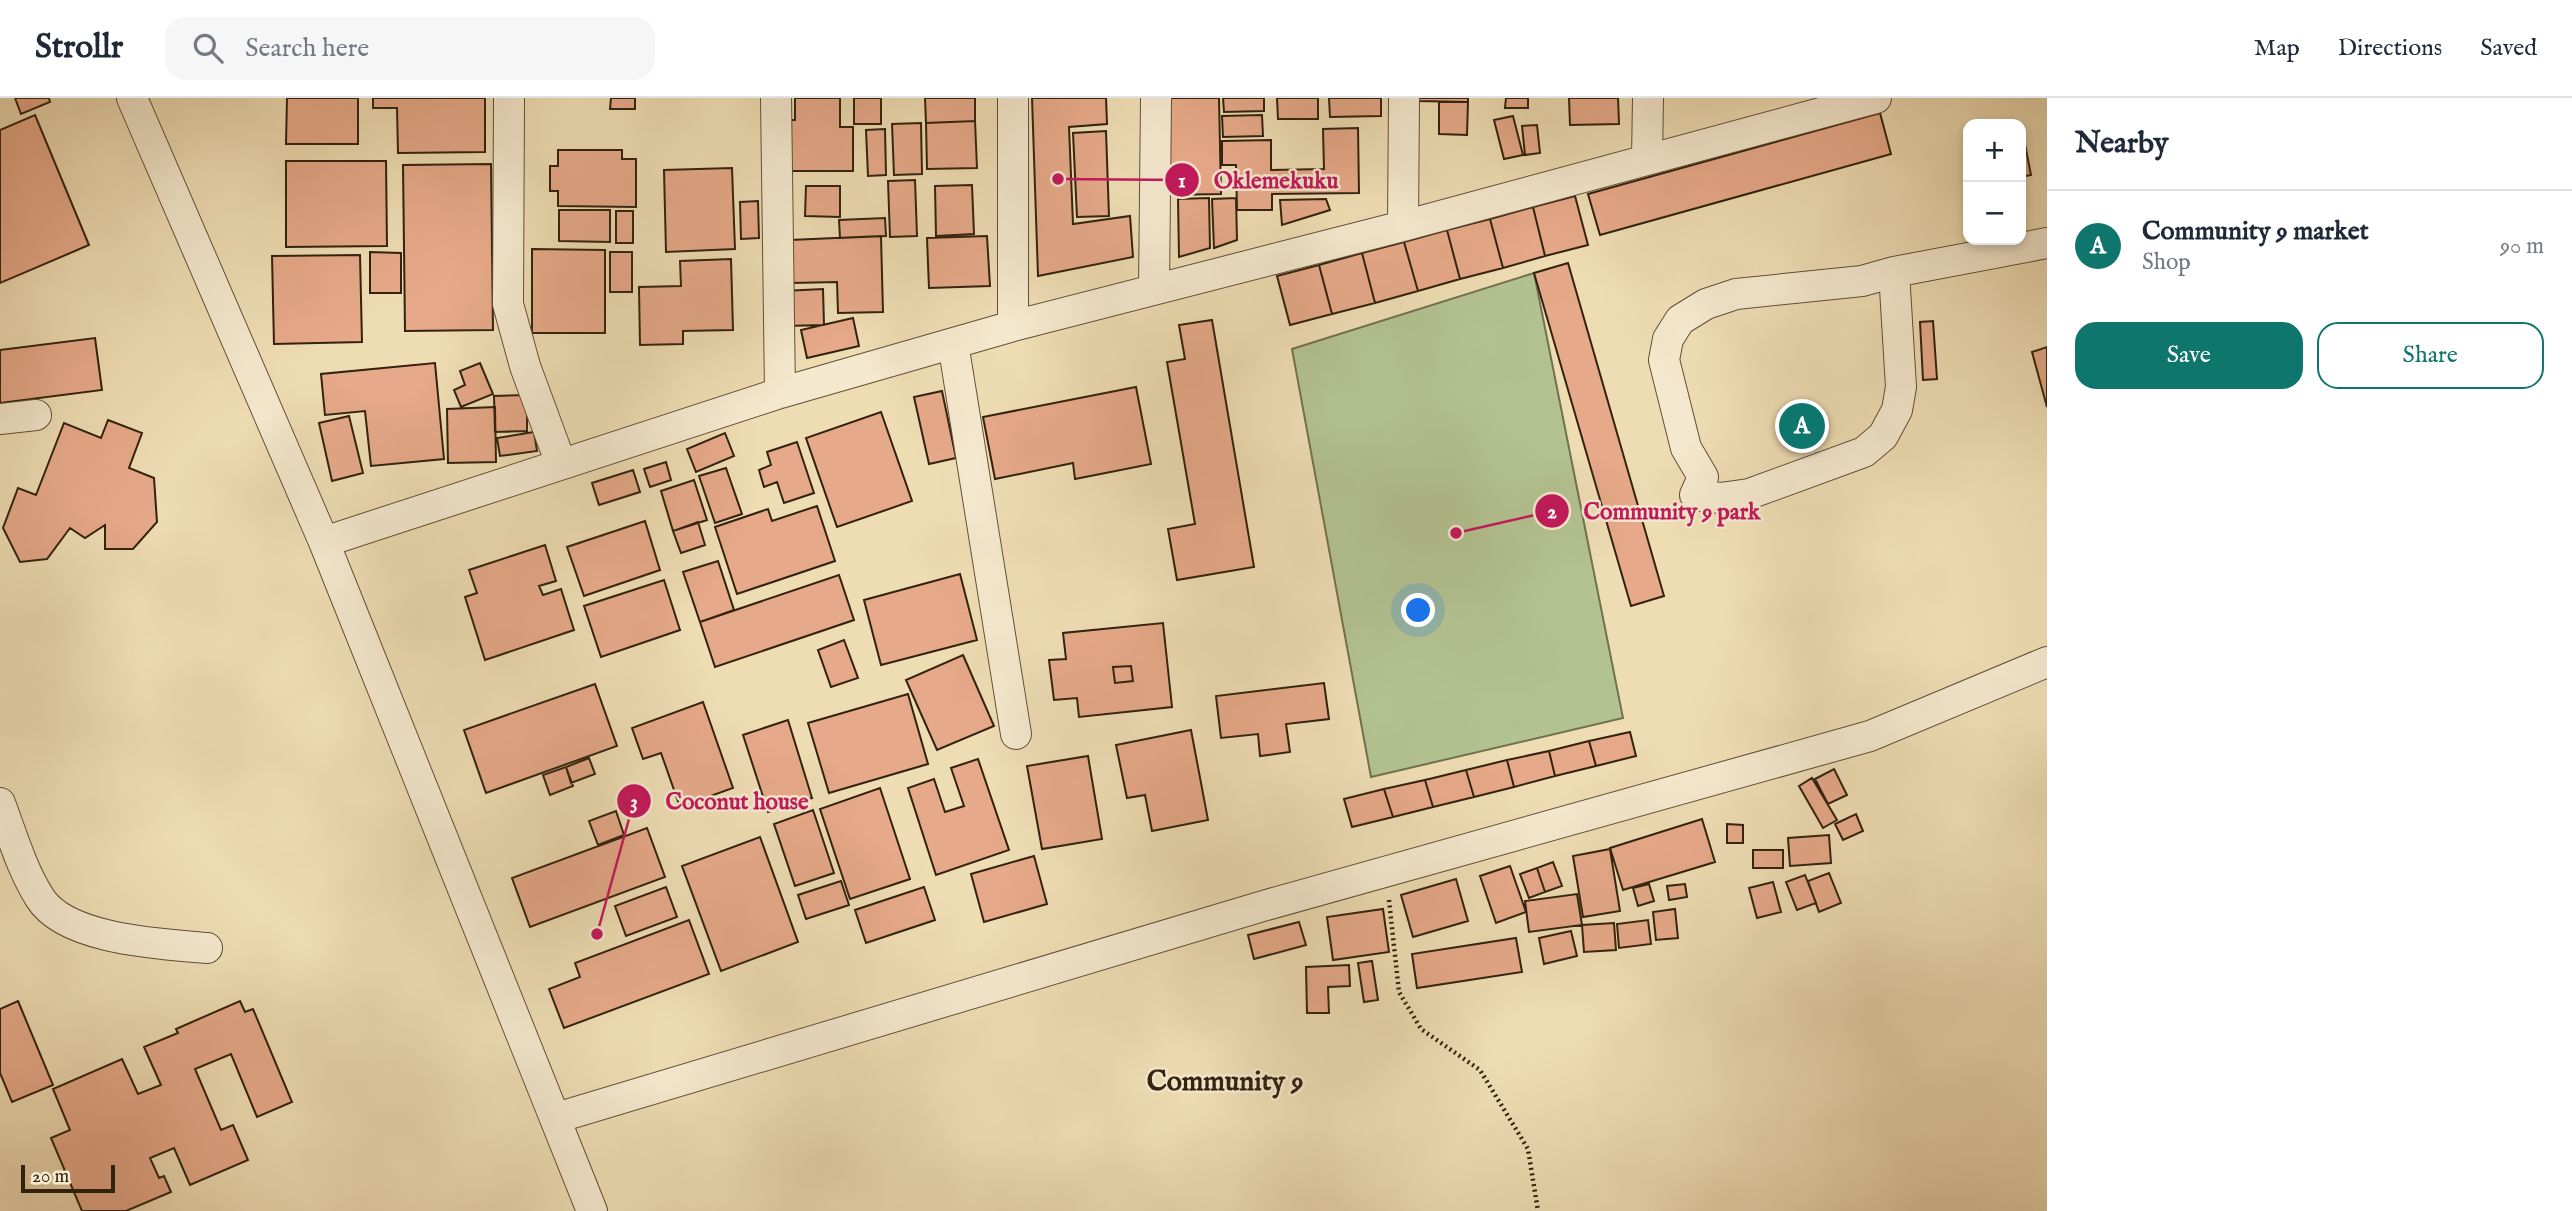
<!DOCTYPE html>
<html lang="en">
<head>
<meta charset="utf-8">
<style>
  body { margin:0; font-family:"IM FELL English",serif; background:#f6f6f7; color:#1f2937 }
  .controls { position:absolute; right:21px; top:21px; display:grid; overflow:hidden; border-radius:14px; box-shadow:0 4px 10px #0003 }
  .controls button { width:63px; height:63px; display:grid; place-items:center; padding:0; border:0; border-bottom:2px solid #e0e1e3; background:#fff; color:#1f2937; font:35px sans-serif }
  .scale { position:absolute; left:21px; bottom:18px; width:94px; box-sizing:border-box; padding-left:7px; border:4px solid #32220e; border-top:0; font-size:19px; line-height:24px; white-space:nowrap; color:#32220e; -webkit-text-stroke:5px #f4e8ce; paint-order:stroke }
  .you { position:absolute; left:1419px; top:513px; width:24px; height:24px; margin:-18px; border:5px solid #fff; border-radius:50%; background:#1a73e8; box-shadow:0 0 0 10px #1a73e833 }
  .badge { display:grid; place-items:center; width:46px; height:46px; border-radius:50%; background:#0f766e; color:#fff; font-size:23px; font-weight:700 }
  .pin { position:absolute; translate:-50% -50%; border:4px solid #fff; box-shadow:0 2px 7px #0006 }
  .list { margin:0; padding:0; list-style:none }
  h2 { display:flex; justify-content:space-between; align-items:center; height:91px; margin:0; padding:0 28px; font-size:30px }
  h2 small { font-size:23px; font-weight:400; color:#747a83 }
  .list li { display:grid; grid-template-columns:46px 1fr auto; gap:21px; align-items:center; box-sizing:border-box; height:112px; padding:0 28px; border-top:2px solid #e0e1e3 }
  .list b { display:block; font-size:26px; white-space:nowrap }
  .list p { margin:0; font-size:23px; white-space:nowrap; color:#747a83 }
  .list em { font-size:23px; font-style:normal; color:#747a83 }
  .actions { display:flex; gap:14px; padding:21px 28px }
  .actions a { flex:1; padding:16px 0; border:2px solid #0f766e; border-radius:21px; text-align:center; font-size:24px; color:#0f766e }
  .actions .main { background:#0f766e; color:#fff }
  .icon { flex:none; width:38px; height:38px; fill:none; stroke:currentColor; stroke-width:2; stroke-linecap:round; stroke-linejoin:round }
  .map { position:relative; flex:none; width:2047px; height:1113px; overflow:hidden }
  header { display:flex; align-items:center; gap:42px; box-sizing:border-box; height:98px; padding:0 35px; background:#fff; border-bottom:2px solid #e0e1e3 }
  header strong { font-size:33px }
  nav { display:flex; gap:38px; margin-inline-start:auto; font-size:24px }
  .search { width:490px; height:63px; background:#f6f6f7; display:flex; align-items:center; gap:18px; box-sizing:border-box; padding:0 24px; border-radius:21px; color:#747a83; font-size:26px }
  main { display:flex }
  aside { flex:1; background:#fff }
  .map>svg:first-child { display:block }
</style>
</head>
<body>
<header>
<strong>Strollr</strong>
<div class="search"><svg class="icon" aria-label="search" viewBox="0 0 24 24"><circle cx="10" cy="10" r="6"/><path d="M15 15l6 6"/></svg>Search here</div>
<nav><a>Map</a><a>Directions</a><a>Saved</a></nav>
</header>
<main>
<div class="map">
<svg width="2047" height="1113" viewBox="0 0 2047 1113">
  <rect width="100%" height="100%" fill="#eedcb3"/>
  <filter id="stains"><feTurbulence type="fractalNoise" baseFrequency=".00286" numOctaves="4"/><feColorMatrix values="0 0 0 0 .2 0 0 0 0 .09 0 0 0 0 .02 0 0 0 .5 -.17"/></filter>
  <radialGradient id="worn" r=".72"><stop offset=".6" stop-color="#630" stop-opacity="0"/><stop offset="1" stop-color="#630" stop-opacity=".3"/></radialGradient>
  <!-- green -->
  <path fill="#b3c291" stroke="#727250" stroke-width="2" d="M1534,175L1623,620L1371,679L1292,251Z"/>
  <!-- building -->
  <path fill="#e6a989" stroke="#32220e" stroke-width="2" fill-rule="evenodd" d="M15,0H49L50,4L21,16Z
    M287,0H358V46H286Z
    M373,0H485V54L398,55L397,10H373Z
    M611,0H635V11H610Z
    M795,0H840V29H853V73H786V22H795Z
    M854,0H881V26H854Z
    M925,0H975V23L926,25Z
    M1032,0H1106L1107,26L1069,29L1073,126L1130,118L1133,159L1038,178Z
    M1165,0H1219L1221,96L1167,97Z
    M1223,0H1264V13L1224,14Z
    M1277,0H1318V21H1278Z
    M1329,0H1381V18L1330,19Z
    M1417,0H1468V4L1417,3Z
    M1506,0H1528V10H1505Z
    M1569,0H1618L1619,26L1570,27Z
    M1439,4H1468L1467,37L1439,36Z
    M1880,15L1891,56L1600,137L1588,96Z
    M35,17L89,147L0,185V32Z
    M1262,17L1263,38L1223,39L1222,18Z
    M1513,18L1523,57L1504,61L1494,22Z
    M975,23L977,70L927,71L926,25Z
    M921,25L922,76L894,77L892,26Z
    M1537,27L1540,55L1525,57L1522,28Z
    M1358,30L1359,95L1272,96V112H1237L1236,67H1222V43L1271,42V72L1324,71L1323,31Z
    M885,31L886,77L868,78L866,32Z
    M2022,31L2031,77L2021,79V32Z
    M1106,33L1109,118L1077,119L1073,35Z
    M558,52H622V61H636V109L558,108V93H550V68H558Z
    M286,63H386L387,148L286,149Z
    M491,66L493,232L405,233L403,67Z
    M732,70L735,151L666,154L664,72Z
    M915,82L917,138L890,139L888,83Z
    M972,87L974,136L936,138L935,88Z
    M806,88H840V119L805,118Z
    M1575,98L1588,147L1545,158L1533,109Z
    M1209,100L1210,150L1179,159L1178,101Z
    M1236,100L1237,142L1214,150L1212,101Z
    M1326,101L1330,112L1282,127L1280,102Z
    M758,103L759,140L741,141L740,104Z
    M1533,109L1545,158L1503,170L1490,121Z
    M559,112H610V144L559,143Z
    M616,113H633V145H616Z
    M885,120L886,138L840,140L839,122Z
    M1490,121L1503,170L1460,181L1447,132Z
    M1447,132L1460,181L1418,193L1404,144Z
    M881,138L883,214L838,215L837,184L792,185L790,142Z
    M987,138L990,188L929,190L927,140Z
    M1404,144L1418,193L1375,205L1362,155Z
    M532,151L605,152V235H532Z
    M370,154L401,155V195H370Z
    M610,154H632V194H610Z
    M1362,155L1375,205L1332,216L1319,167Z
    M360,157L362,244L274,246L272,158Z
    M731,161L733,232L683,233V246L640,247L639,189L681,188L680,163Z
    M1568,165L1664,498L1631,508L1534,175Z
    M1319,167L1332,216L1290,227L1277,178Z
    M823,191L824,227L784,228L783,193Z
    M853,220L859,248L807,260L801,232Z
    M1212,222L1254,469L1177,482L1168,431L1195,426L1167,264L1185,261L1179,227Z
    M1933,223L1937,281L1923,282L1920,224Z
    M95,240L102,292L0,305V252Z
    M2047,249V309L2032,254Z
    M435,265L444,361L371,368L365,313L325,317L321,276Z
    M480,265L493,296L461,309L454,292L465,287L460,273Z
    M1136,289L1151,366L1075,381L1073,365L995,381L983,319Z
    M942,293L956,360L929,366L914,299Z
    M527,297V333L495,334L494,298Z
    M495,309L496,364L448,365L447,311Z
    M881,314L912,403L837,429L806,340Z
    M349,318L363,375L332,383L319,325Z
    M108,322L142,335L129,370L154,380L157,424L133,451H105V427L85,440L70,430L47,461L20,464L3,430L18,390L36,397L64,325L101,340Z
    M534,334L537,353L500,358L497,340Z
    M725,335L734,358L696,374L687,351Z
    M797,344L814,395L784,405L777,384L764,389L759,372L771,367L767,354Z
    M666,364L671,382L650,389L644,371Z
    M726,370L742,416L715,425L699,378Z
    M633,372L640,394L599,407L592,385Z
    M694,382L707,422L673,433L661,393Z
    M817,408L835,463L737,496L715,429L768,411L772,423Z
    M645,423L660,472L584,498L567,449Z
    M698,424L705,447L681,455L673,433Z
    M545,447L556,483L539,488L543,497L561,491L574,532L485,562L465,499L477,495L469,472Z
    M718,463L734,512L700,524L683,474Z
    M960,476L977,542L881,567L864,502Z
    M839,477L854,522L715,569L700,524Z
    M664,482L680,532L601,559L584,508Z
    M1163,525L1172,609L1079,619L1077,600L1054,602L1049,562L1066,561L1063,535ZM1131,568L1133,583L1115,585L1113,569Z
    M844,542L858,580L831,589L818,552Z
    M963,557L994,628L937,652L906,582Z
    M1131,568L1133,583L1115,585L1113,569Z
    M1324,585L1329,621L1286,626L1290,654L1260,658L1258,636L1221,640L1216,598Z
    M595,586L617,648L486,695L464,632Z
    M908,596L928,666L829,695L808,625Z
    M703,604L733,690L680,709L661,655L643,661L632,630Z
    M788,622L812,700L768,714L743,637Z
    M1191,632L1208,722L1152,733L1145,697L1127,700L1116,647Z
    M1630,634L1636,658L1596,668L1589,643Z
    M1589,643L1596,668L1555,678L1549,653Z
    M1549,653L1555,678L1514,689L1507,662Z
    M1088,658L1102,741L1042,751L1027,668Z
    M589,660L595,676L571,685L566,669Z
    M978,661L1009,752L936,777L908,690L934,681L945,714L964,708L951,670Z
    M1507,662L1514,689L1474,699L1466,672Z
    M566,669L573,688L550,697L543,677Z
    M1834,671L1847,697L1828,706L1815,681Z
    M1466,672L1474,699L1433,709L1425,682Z
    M1812,680L1837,722L1823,730L1799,688Z
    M1425,682L1433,709L1393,719L1384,691Z
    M880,690L910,781L850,801L820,711Z
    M1384,691L1393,719L1352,729L1344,701Z
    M813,712L834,775L795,788L774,726Z
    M616,713L624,737L598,747L589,723Z
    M1856,716L1863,733L1843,742L1835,726Z
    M1702,721L1715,764L1623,792L1610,750Z
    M1727,726L1743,727V745H1727Z
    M647,730L665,779L530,829L512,780Z
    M1829,737L1831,765L1790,768L1788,740Z
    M760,739L798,844L721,873L682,768Z
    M1610,751L1620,813L1583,819L1573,758Z
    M1753,752H1783V770H1753Z
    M1034,758L1047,806L984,824L971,776Z
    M1553,764L1562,788L1545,794L1537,770Z
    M1510,768L1526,814L1496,825L1480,778Z
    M1537,770L1545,794L1529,800L1520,776Z
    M1829,775L1841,805L1819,814L1808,783Z
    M1805,777L1816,805L1797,812L1786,784Z
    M1456,781L1468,823L1413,839L1401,797Z
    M841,783L849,807L806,821L798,797Z
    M1773,784L1781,814L1757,820L1749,790Z
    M1649,786L1654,803L1638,808L1633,790Z
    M1685,786L1687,799L1669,802L1667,788Z
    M666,789L677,819L626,838L615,808Z
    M924,789L935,822L866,845L855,812Z
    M1577,796L1582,827L1529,834L1525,803Z
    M1383,811L1389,854L1333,862L1327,819Z
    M1675,811L1678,840L1656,842L1653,814Z
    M689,822L709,876L564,930L549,891L580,879L575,865Z
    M1648,822L1651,846L1619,850L1617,826Z
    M1299,824L1306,847L1254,861L1248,837Z
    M1614,825L1616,852L1584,854L1582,827Z
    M1571,833L1577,858L1544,866L1539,840Z
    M1516,840L1522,874L1417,890L1412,856Z
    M1372,863L1378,902L1364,904L1358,865Z
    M1349,867L1350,888L1328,889L1329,915H1307L1306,869Z
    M18,903L53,987L12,1004L0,975V911Z
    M240,903L245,914L253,911L292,1004L257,1019L231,956L195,971L221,1032L233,1027L248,1062L190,1087L174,1050L150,1060L159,1080L164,1078L171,1094L126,1113H82L51,1040L70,1032L53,991L122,961L138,996L161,987L144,949L178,935L176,931Z"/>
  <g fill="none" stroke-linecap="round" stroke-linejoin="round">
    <!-- minor casing -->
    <g stroke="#615037" stroke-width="32">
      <path id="minor" d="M132,0L324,444L592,1113
        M509,0L508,206L525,268L561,366
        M776,0L780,295
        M1013,0V228
        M1647,61L1648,0
        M1403,128L1404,0
        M1894,174L1901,289L1897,312L1883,338L1864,354L1749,396L1720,400L1695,397L1703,379L1686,350L1664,262L1668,241L1680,222L1706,206L1736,196L1862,183L1894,174L2047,145
        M1154,191L1156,0
        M953,245L1016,636
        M0,321L36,317
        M324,444L780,295L1013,228L1403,128L1876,0
        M0,705C12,737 22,772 40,800C66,842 162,846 207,850
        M556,1020L1263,808L1870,638L2047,564"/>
    </g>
    <!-- path -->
    <path stroke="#32220e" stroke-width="4.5" stroke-dasharray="2 3.5" stroke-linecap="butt" d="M1389,802L1399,894L1421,931L1480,972L1528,1051L1538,1113"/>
    <!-- minor -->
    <use href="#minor" stroke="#f4e8ce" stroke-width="30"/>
  </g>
  <g text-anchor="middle" stroke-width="5" stroke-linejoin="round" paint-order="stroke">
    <!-- district labels -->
    <g font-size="28" font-weight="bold" fill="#32220e" stroke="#f4e8ce">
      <text x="1225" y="992">Community 9</text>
    </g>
  </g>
  <!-- callouts -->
  <path fill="none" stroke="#c2185b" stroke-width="2.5" d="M1058 81L1182 82M1456 435L1552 413M597 836L634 703"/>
  <g fill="#c2185b" stroke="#f4e8ce" stroke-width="2.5">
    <circle cx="1058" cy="81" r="7"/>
    <circle cx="1456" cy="435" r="7"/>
    <circle cx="597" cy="836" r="7"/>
    <circle cx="1182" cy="82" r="18"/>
    <circle cx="1552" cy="413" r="18"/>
    <circle cx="634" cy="703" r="18"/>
  </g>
  <g font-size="21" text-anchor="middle" font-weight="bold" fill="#fff">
    <text x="1182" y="89">1</text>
    <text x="1552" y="420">2</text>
    <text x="634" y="710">3</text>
  </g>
  <g font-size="23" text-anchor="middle" font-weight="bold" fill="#c2185b" stroke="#f4e8ce" stroke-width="5" stroke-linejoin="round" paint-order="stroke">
    <text x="1276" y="90">Oklemekuku</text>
    <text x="1672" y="421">Community 9 park</text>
    <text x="737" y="711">Coconut house</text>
  </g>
  <rect width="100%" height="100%" filter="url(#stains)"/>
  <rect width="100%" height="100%" fill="url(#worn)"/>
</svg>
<div class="controls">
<button>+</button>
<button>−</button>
</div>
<div class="scale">20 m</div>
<div class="you"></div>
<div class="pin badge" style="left:1802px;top:328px">A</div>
</div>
<aside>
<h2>Nearby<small></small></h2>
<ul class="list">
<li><span class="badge">A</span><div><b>Community 9 market</b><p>Shop</p></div><em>90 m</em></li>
</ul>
<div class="actions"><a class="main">Save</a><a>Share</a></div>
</aside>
</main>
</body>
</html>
